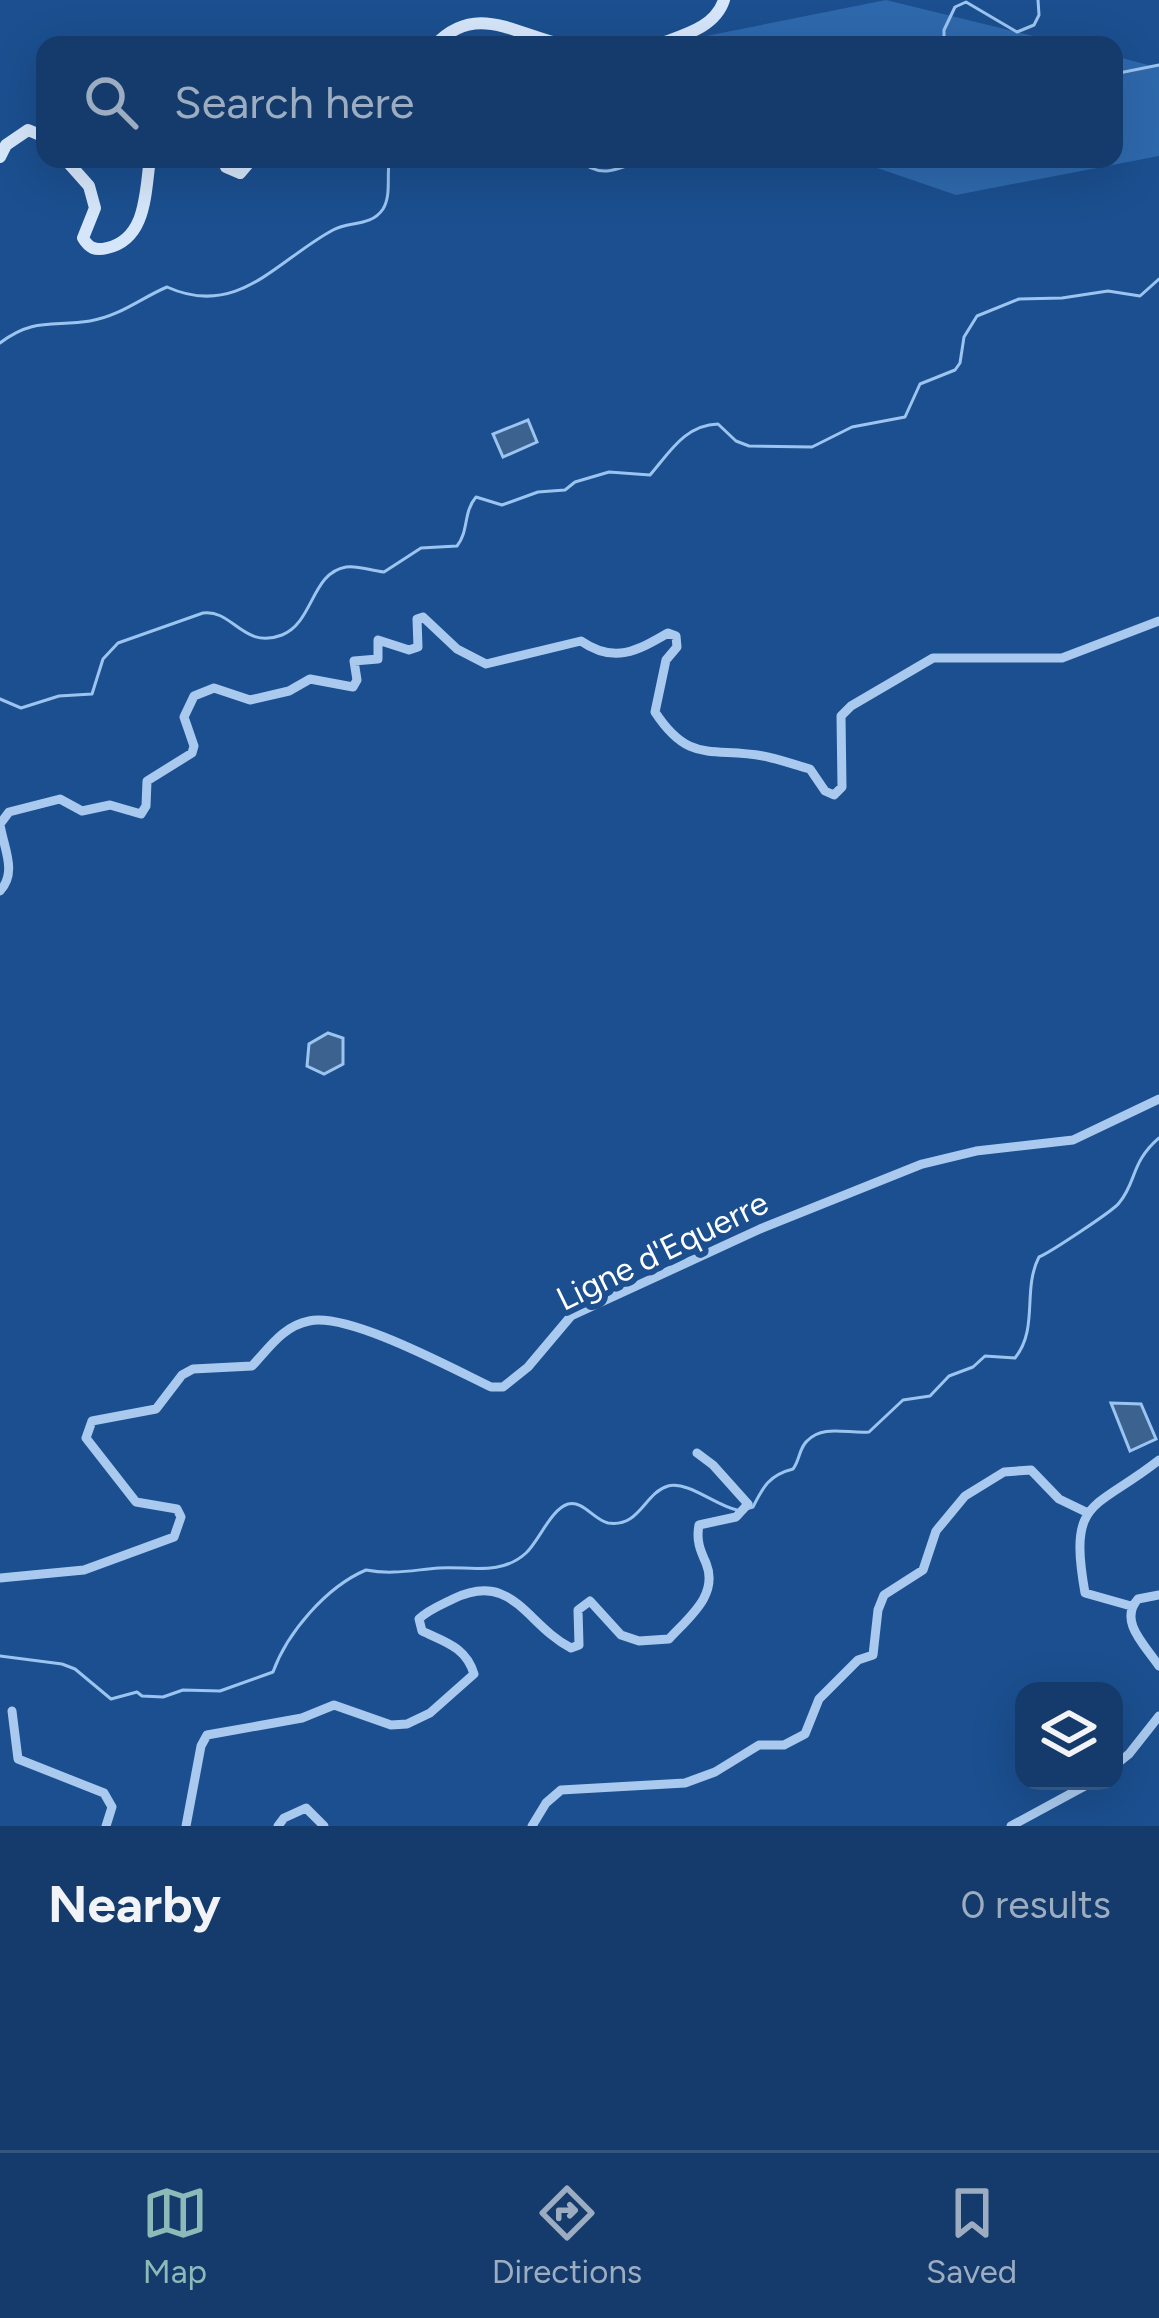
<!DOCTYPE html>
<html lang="en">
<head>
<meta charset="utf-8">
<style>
  body { margin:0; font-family:Figtree,sans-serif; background:#1d4271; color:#f1f3f6 }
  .controls { position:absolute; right:36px; bottom:36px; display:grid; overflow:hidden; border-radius:24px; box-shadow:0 12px 48px #0002 }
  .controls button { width:108px; height:108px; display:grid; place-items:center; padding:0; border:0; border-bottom:3px solid #33557e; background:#143b6b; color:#f1f3f6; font:60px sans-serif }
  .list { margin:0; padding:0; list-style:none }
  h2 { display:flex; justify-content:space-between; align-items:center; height:156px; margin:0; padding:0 48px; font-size:51px }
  h2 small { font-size:39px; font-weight:400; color:#9dadc1 }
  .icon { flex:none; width:66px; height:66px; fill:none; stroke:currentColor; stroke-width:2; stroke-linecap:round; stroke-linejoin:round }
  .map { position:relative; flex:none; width:1159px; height:1826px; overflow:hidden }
  .search { position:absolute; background:#143b6b; box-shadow:0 12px 48px #0002; left:36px; right:36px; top:36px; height:132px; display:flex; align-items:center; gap:30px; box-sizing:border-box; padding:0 42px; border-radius:24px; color:#9dadc1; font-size:45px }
  .sheet { height:324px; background:#143b6b }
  nav { display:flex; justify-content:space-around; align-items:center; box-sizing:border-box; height:168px; border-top:3px solid #33557e; background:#143b6b; font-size:33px; color:#9dadc1 }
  nav a { display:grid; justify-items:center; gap:6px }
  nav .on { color:#8bbbb9 }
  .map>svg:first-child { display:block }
</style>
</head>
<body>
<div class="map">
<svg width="1159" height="1826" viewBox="0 0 1159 1826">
  <rect width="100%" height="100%" fill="#1b4f8f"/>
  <!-- green -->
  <path fill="#2e69ad" d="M886,0L1070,45H661Z
    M1114,56L1152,66L1159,64V156L956,195L851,159H1114Z"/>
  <!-- water -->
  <path fill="#3c6290" stroke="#9cc4f0" stroke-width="3" d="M528,420L537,442L503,457L493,434Z
    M328,1033L343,1038V1064L324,1074L307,1066L309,1044Z
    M1111,1403L1141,1404L1156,1439L1130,1451Z"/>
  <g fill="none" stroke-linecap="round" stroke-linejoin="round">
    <!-- stream -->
    <path stroke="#9cc4f0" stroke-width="3" d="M944,45V30L955,7L966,2L1017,32L1034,25L1039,15L1038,0
      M1114,74L1159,65
      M579,159C598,180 621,169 644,159
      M0,343C34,317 54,327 90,321C120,316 141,298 167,287C238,319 277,260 333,230C349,221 371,227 383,209C391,196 387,178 389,163L394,159
      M0,699L21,708L59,696L92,694L103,659L118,643L203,613C233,609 243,650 282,635C314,622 311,573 346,567C358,565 371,571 384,572L421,548L457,546C469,531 463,512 476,497L502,505L538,492L565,490L575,482L609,472L650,475C670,452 685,425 718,424L736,441L749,446L812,447L852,427L905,417L920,384L955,370L960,363L964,337L977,316L1019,299L1062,298L1108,291L1140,296L1159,279
      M746,1509L753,1507C763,1487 769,1475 793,1469C800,1460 799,1448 807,1441C823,1424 848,1434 869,1432L903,1400L930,1396L949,1376L973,1367L985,1356L1015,1358C1039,1328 1022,1290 1039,1257C1049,1253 1113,1211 1119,1203C1137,1182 1130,1163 1159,1138
      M0,1656L62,1664L75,1669L111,1699L137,1692L142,1696L163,1697L183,1690L220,1691L273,1672C287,1633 326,1587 366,1570C392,1575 413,1570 439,1568C469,1566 501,1576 526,1553C539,1541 551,1509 568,1504C583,1500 594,1520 608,1523C640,1528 644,1493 668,1486C689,1481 716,1506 737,1510"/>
    <!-- minor -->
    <path stroke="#a9c9ee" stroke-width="9" d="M0,891C18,872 3,847 0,824L9,812L60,799L82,811L110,805L141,814L146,806L147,781L192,753L194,746L184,717L194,696L214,688L250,700L289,691L310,679L353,687L357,680L354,661L378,659V640L409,650L418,647L417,619L423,617L457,649L486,664L581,641C614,664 637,651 668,633L676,636L677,647L666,660L655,712C689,764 711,747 763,756C779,759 795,765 810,769L825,791L834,795L842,787L841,716L851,706L933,658H1062L1159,621
      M0,1578L84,1570L174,1537L181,1517L177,1509L136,1502L86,1438L92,1421L156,1409L182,1375L193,1369L252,1366C269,1348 283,1326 309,1321C348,1312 451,1368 491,1387H503L528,1367L571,1316L760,1229L922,1164L976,1151L1073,1140L1159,1099
      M1159,1595L1138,1599C1118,1621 1145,1645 1159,1666
      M1131,1606L1085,1593C1068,1497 1094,1511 1159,1460
      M12,1711L18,1759L104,1793L112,1807L106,1826
      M1114,1766L1129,1754L1159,1716
      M186,1826L201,1746L207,1735L302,1718L334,1705L391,1725L407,1724L430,1713L474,1674C466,1647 445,1642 422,1631L419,1619C428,1610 441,1605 453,1599C513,1570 526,1625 571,1648L579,1645L578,1610L590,1601L621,1635L639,1641L669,1639C689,1617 719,1595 706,1563C700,1550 696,1540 699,1525L736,1517L748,1504L713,1465L697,1453
      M278,1826L284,1818L306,1808L324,1826
      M532,1826L546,1803L561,1790L685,1783L715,1772L759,1745H784L805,1734L819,1699L858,1660L873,1655L878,1610L884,1595L923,1570L936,1531L965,1496L1004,1472L1031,1470L1059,1499L1086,1512
      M1011,1826L1094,1781"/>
    <!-- secondary -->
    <path stroke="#d6e6fa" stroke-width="12" d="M435,45C476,2 514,34 564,45
      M657,45C683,35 715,28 724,0
      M0,157L6,145L28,130L45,137
      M65,159L89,186L95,208L83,238C89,248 95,251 107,248C147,239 145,192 150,159
      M224,159L226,167L240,173L252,159"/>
  </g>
  <g text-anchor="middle" stroke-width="12" stroke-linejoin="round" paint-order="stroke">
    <!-- street labels -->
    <g font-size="33" fill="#fff" stroke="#1b4f8f">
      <text transform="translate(662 1250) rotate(-26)" y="12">Ligne d'Equerre</text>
    </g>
  </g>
</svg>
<div class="controls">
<button><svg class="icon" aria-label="layers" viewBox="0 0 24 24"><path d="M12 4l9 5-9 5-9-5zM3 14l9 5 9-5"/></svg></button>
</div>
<div class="search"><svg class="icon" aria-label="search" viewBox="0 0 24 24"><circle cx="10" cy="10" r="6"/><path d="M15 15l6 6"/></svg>Search here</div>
</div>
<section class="sheet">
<h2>Nearby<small>0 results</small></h2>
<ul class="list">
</ul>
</section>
<nav>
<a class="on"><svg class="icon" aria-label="map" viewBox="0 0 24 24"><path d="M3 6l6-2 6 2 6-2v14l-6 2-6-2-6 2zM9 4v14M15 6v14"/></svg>Map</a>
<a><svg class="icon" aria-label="directions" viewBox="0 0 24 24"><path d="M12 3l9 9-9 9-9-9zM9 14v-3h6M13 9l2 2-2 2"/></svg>Directions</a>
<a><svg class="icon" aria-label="saved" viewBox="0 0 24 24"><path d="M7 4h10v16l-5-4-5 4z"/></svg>Saved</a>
</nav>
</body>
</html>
